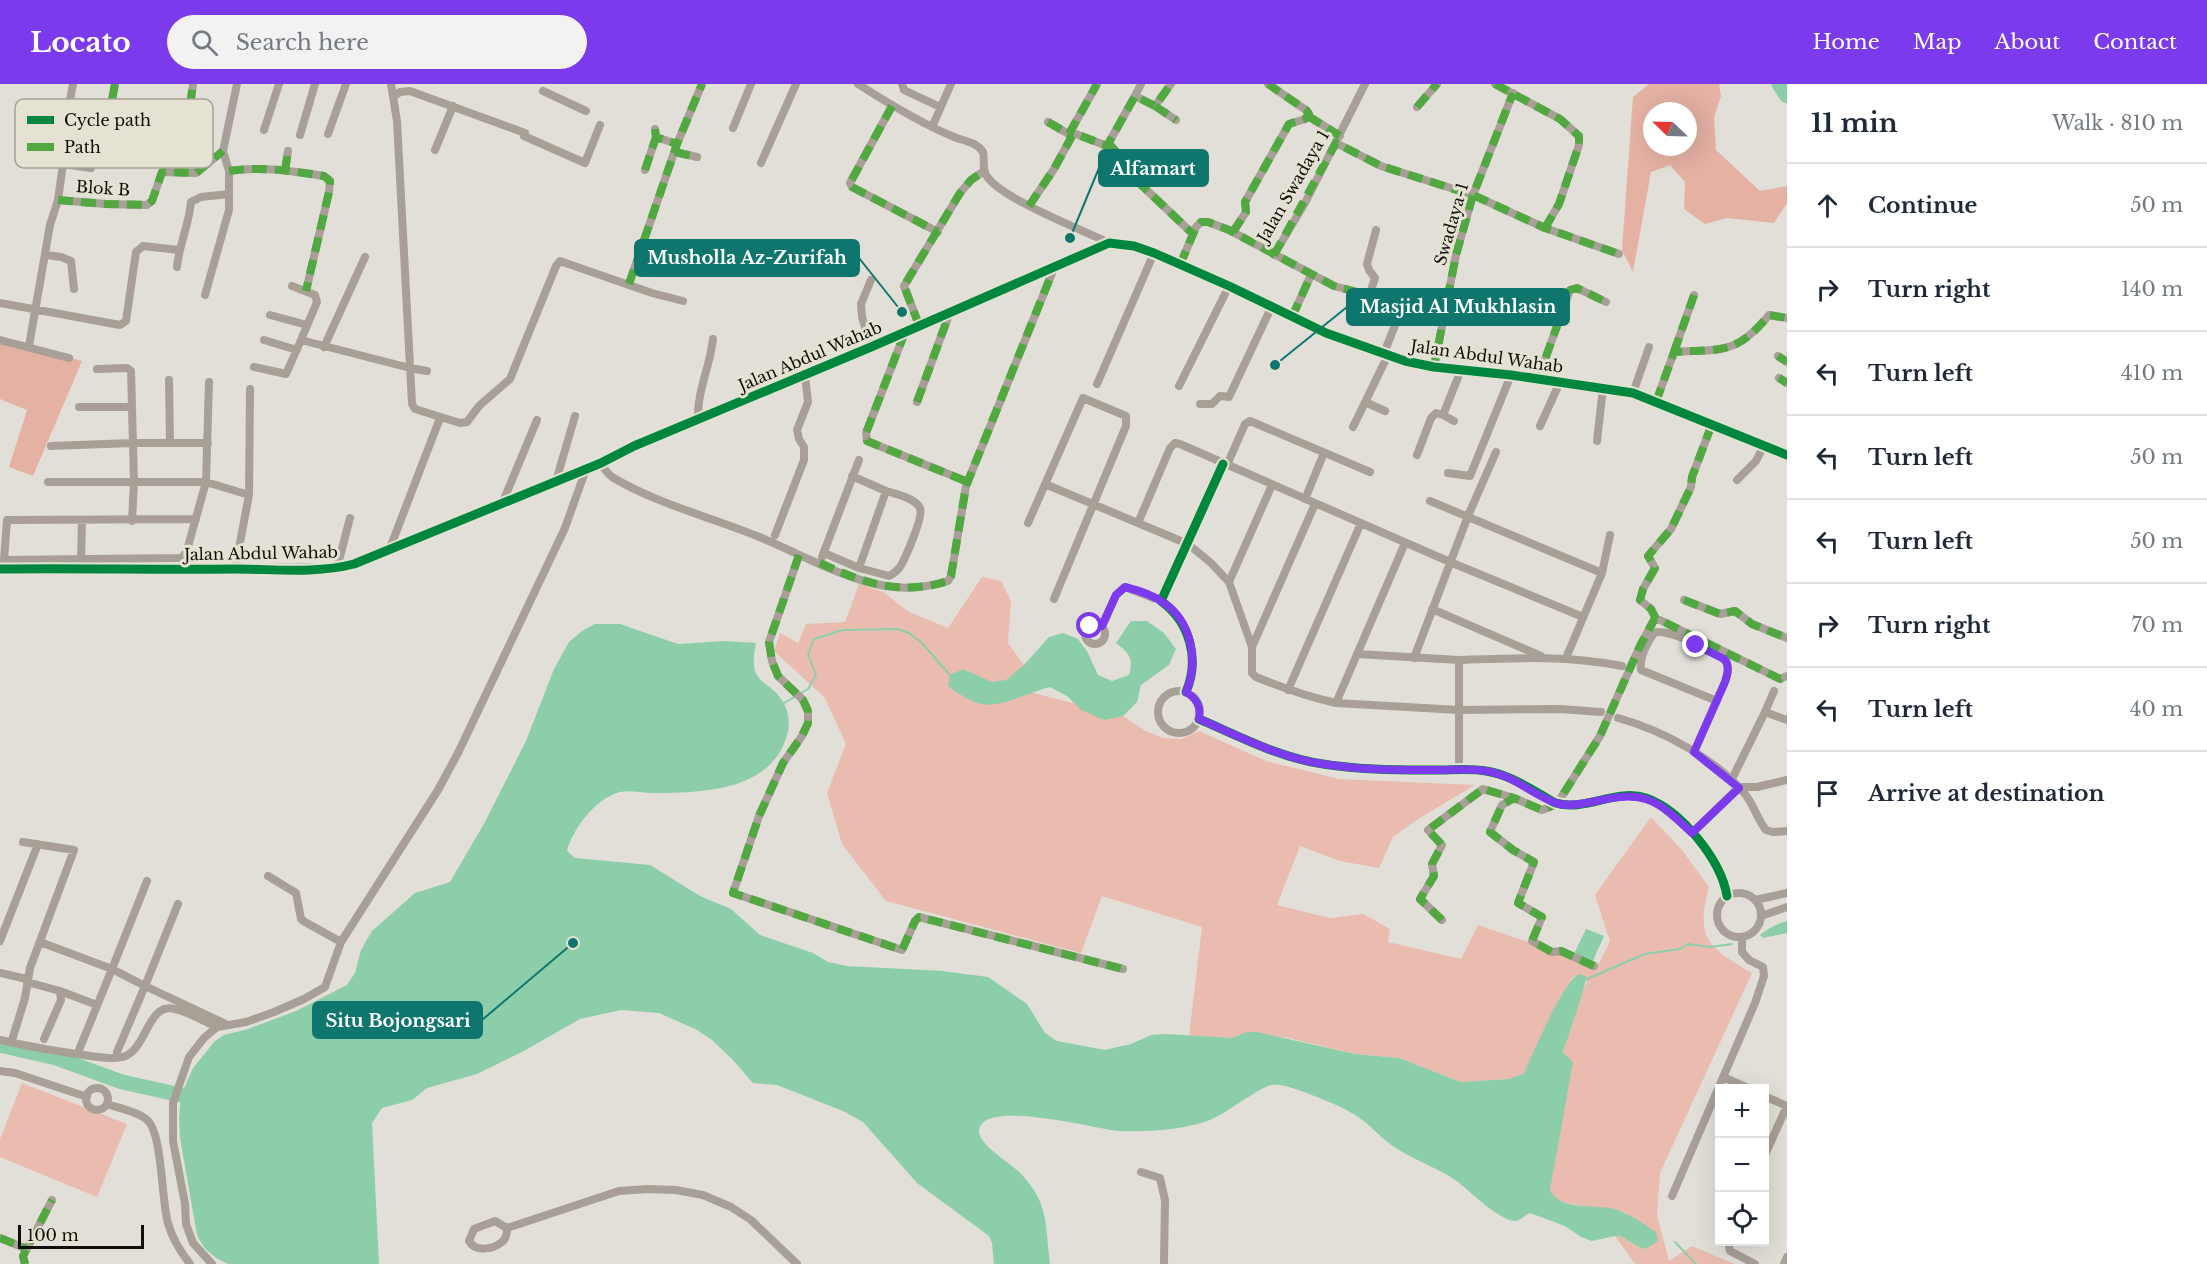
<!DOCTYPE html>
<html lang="en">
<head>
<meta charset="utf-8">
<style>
  body { margin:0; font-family:"Libre Baskerville",serif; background:#f2f2f3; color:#1f2937 }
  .controls { position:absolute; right:18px; bottom:18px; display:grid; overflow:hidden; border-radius:0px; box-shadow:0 6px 24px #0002 }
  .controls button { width:54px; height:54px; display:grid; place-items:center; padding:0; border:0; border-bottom:2px solid #e0e1e3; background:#fff; color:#1f2937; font:30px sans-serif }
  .compass { position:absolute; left:1643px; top:18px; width:54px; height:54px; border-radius:50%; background:#fff; box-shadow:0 6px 24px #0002; rotate:293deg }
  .scale { position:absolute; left:18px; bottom:15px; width:126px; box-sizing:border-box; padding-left:6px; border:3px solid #0f0e09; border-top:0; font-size:16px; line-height:21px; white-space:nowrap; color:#0f0e09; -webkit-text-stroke:4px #e5e2d4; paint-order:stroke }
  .stop { position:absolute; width:18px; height:18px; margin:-14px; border:4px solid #7c3aed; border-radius:50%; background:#fff }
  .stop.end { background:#7c3aed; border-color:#fff; box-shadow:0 2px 6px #0008 }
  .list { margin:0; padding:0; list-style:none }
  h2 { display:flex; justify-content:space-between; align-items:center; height:78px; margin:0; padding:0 24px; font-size:26px }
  h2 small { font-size:20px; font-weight:400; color:#747a83 }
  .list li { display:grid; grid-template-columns:39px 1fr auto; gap:18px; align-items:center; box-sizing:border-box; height:84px; padding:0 24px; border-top:2px solid #e0e1e3 }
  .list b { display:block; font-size:22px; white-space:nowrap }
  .list em { font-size:20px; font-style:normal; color:#747a83 }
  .icon { flex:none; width:33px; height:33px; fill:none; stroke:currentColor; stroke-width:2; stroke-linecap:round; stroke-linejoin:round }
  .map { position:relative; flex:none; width:1787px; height:1180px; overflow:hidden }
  header { display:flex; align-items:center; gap:36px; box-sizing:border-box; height:84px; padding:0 30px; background:#7c3aed; color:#fff }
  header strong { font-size:28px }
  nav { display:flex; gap:33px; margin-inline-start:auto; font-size:21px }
  .search { width:420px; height:54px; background:#f2f2f3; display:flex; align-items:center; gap:15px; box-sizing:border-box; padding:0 21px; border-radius:33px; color:#747a83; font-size:22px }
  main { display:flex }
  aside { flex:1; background:#fff }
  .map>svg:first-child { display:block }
</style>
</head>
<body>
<header>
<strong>Locato</strong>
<div class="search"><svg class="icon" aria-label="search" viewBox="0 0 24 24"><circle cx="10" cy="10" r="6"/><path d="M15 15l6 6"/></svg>Search here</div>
<nav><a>Home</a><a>Map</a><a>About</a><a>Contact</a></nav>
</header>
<main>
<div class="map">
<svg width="1787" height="1180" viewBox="0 0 1787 1180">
  <rect width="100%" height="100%" fill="#e1dfd8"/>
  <!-- green -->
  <path fill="#eabcaf" d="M982,493L1001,497L1011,517L1008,559L1024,581L1030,608L1123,632L1144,646L1163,654L1182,655L1199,647L1266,677L1339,695L1475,701L1418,735L1393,753L1379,784L1340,777L1300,762L1277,821L1330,834L1363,830L1390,845L1388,858L1461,875L1478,841L1552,866L1561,864L1598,881L1610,857L1595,811L1651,733L1682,766L1709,803C1695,855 1708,863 1752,889L1660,1089L1657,1131L1669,1177L1692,1162L1735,1180H1635L1615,1152L1622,1153L1639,1163L1627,1129C1612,1124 1563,1122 1555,1114C1553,1112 1551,1108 1550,1105C1556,1038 1555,959 1587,898L1574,892L1562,910L1524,989L1509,995L1461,998L1399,974L1355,970L1284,953L1279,954L1257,948H1247L1232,954L1189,952L1202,843L1102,812L1081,869L886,817L842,760L827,709L846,660L825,614L774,567L780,549L798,559L806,540L845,538L859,500L883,508L909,528L948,544Z
    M22,999L127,1040L97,1113L0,1073V1055Z"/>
  <!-- forest -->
  <path fill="#e4b1a3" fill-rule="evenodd" d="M1649,0H1719L1721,12L1714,33L1716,66L1760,107L1787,102V119L1774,139L1727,134L1705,140L1684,125L1685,98L1670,81L1651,88L1633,188L1622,166L1633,13ZM1652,27H1688V63H1652Z
    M0,255L82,277L33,392L9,383L27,326L0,315Z"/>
  <!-- water -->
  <path fill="#8ccea9" d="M1131,537H1147L1164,549L1176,565L1169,581L1141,601L1137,618L1123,632L1104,636L1081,626L1067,612L1050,603C1030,608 1001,624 981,620C975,619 968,615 963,612C957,609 952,606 948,601L950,591L963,585L992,598L1006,596L1024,581L1049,553L1063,549L1078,555L1087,567L1098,591L1112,597L1129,591C1134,574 1129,569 1116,559Z
    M595,540H620L678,560L725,557L756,559C754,570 751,584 759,594C762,598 769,602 773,606C786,617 792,634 787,651C771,708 701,709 652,709C642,709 630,706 620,708C596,714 573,744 567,767L575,774L650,781L700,812L731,825L760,851L813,869L828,878L847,882L942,887L988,893L1027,920L1045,949L1057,957L1105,966L1131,960L1151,951L1166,950L1232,954L1247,948H1257L1355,970L1399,974L1461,998L1509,995L1524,989C1533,970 1563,897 1579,890L1586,892C1587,900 1567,955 1563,968L1573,978L1550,1106C1560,1127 1594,1120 1614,1125C1630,1129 1643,1140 1656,1148L1658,1157L1646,1165L1639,1163L1622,1153L1615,1152L1592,1157L1581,1153L1565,1142L1530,1129C1525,1131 1520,1137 1515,1137C1501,1137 1473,1111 1463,1102C1443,1085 1417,1078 1396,1064C1382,1056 1374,1044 1361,1035C1345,1023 1322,1015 1304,1008C1294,1005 1283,1000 1273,1001C1262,1001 1226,1030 1210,1036C1183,1046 1149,1048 1120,1047C1099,1046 981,1013 979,1047C979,1062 1013,1080 1023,1092C1050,1122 1045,1143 1050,1180H994L992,1159L989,1152L917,1099L863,1038L843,1027L777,1001L753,999L732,975L712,956L697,946L659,929L621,926L580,935L522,968L477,990L427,1004L412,1016L382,1024L372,1039L379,1180H228C213,1173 204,1166 197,1151L180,1054L179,1035L181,1011L193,984L215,957L224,951L248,945L296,927L347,901L355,889L361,866L372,847L415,809L450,798L485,738L526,657L554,585L569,558L582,547Z
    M1787,837V849L1763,854L1760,851C1767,845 1778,839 1787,837Z
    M1586,845L1604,852L1592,879L1574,870Z"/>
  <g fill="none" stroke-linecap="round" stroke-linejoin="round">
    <!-- stream -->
    <path stroke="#8ccea9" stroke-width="2" d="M801,609L808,605L816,591L808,570L814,555L843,546L898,545L909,549L921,558L950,591
      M784,619L796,612
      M1587,895L1645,870L1680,865L1688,860L1710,863L1732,860
      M1675,1158L1696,1180"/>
    <!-- river -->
    <path stroke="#8ccea9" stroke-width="15" d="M1779,0L1787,12
      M0,961L56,974L122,998L181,1011"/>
    <!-- minor -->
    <path stroke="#a89f97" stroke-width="8" d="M115,0L108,37L111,42L186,53
      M391,0L397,37L412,320L415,325L460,339L467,338L479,322L510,295L556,182L560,177L652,209L683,217
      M858,0C889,20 920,39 954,53C964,57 977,58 983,68C985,76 982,83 986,91C999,114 1083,146 1109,159
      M902,0L904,6L940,23
      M1495,0L1560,35L1579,52V61L1559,120L1545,144
      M543,7L586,27
      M1135,12L1141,0
      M393,13L400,8L410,7L525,49
      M892,22L850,99L852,103L938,148
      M1155,22L1176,36
      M1417,23L1437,0
      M1308,32L1340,52
      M1048,38L1072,52
      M932,43L951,0
      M733,44L751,0
      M655,45L656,53L677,60
      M264,46L279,0
      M328,50L346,0
      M1069,50L1097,0
      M300,51L315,0
      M524,52L585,79L600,41
      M1336,59L1381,82L1473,111L1545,144L1619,170
      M1109,60C1121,71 1126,85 1136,96L1193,150
      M435,66L453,22
      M675,68L697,73
      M761,79L796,0
      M63,80L91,84
      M645,86L656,53
      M229,87C262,82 291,87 324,92L330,97L329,108L306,207
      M285,87L288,67
      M181,89L193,0
      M58,116L106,120L147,121L152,117L162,88L196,89L223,67
      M1029,122L1054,85L1072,52L1076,50L1107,62L1135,12L1155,22L1171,0
      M1233,148L1246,128L1245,118L1289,40L1305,35L1309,30L1306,26L1268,0
      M46,171L61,173L71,177L74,205
      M1274,171L1306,117L1365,0
      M1180,181L1196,143L1201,138H1208L1229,146L1334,202L1444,231
      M177,183C179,161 189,141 191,118L201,113L229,110
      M629,200L677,60L702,0
      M292,202L315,211L317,218L301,256L410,284L427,287
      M205,211L229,126V87L223,67L237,0
      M1369,212L1375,194L1369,186L1367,180L1376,146
      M0,219L120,241L126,237L136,168L143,162L179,166
      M270,231L307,241
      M1292,233L1311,191
      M919,241L904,202L960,109L971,96L984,87
      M905,248L866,349L867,357L968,398
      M0,256L69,274
      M264,256L297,266
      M29,262L50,141L58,116L63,80L65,42L73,0
      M324,263L365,173
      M871,263L862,233L861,220L871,196
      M1674,268L1694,211
      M1384,269L1398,234
      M1778,272L1787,278
      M254,283L286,290L301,256
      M1434,283L1456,171L1473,111L1513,9
      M97,285L127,284L131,287L134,397L132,437
      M1779,294L1787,299
      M1538,295L1570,206L1577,204L1606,218
      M169,296L170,359
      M1097,300L1154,169
      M1179,302L1229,202
      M1633,309L1649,263
      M917,318L950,228
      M1365,318L1385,327
      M1656,318L1674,268C1722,265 1736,271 1769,231L1787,234
      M1200,320H1212L1220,312L1229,313L1271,224
      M79,323H131
      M1443,331L1454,337
      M698,335C697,307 710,283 713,255
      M1540,342L1560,298
      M1353,343L1388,271
      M1597,357L1603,304
      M51,362L133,359H208
      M1417,371L1431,334L1436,329L1443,331L1461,286
      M601,379C604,385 607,389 612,393C655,419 710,433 757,452C797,468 837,492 880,501C903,506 925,504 948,497L951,492L966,402L1055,182
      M1227,381L1245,340L1250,337L1370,388
      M1448,389L1470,392L1511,291
      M1737,396L1756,377L1764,361
      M556,397L575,332
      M48,398H206L249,411
      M1045,400L1188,460L1210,478L1229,498L1252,563V589L1256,593C1283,604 1308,613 1336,619
      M1305,415L1324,369
      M1430,417L1602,489L1566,574
      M502,420L537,336
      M1028,439L1083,314L1126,332V342L1054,515
      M1138,439L1170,364L1175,359L1180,360L1450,478L1583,533
      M775,451L804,376V363L799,355L797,346L808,318L805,291
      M1405,459L1336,619L1459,626L1560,625L1601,628
      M390,464L440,334
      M824,469L859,484L886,407L852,392
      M799,471L769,558L772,577L778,592L803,616L808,627V639L802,652L783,679L759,732L733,809L902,866L915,837L919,833L1123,885
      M822,473L859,376
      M81,474L82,436
      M0,476L182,474L187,466L206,398L209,298
      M4,476L7,436L196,435
      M337,484L350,434
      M859,484L889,492C893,490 897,487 900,483C905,475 924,432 920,424C915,414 896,410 886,407
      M0,485L135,484L182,486
      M235,485L249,411L250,305
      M1602,489L1610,451
      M1229,498L1272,401
      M1684,516L1720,530L1735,527L1752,540L1787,554
      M1432,525L1541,572
      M1656,535L1651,525L1640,516L1643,505L1655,484L1648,472L1671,445L1691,403L1692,393L1712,340
      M1085 550a10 10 0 1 1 20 0a10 10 0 1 1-20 0Z
      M1102,542L1116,511L1125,503L1161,517
      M1252,563L1315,420
      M1357,570L1459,576
      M1414,574L1468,432L1496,368
      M1288,606L1361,439
      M1158 628a21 21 0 1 1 42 0a21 21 0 1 1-42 0Z
      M1186,608C1200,575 1190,538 1161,517L1223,380
      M1765,628L1774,607
      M1618,634C1662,646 1716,675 1745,710C1754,721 1757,735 1766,746L1773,748L1787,747
      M1199,635C1239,652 1280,674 1323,680C1360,686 1399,686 1436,686C1453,686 1470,684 1486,687C1506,690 1524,701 1540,710C1545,713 1551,717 1556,719C1584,728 1617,704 1646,714C1681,726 1721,776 1727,812
      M1694,668L1725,598L1728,587L1727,578C1717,568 1665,543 1654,549C1647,558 1639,575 1641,586L1717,617
      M1459,686V576C1514,574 1567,571 1622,582
      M1731,697L1765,628L1787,636
      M1692,749L1739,703H1757L1787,696
      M268,792L296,809L301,835L305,838L341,858
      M1717 831a22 22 0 1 1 44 0a22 22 0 1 1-44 0Z
      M1755,816L1787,809
      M178,820L145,902L228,941
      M1761,832L1787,823
      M1442,836L1420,815L1434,792L1432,780L1442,761L1428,746L1483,705L1514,714
      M0,857L38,760
      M40,858L112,885L79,966
      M1594,882L1561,867L1552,868L1532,857L1542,833L1518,819L1534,778L1513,766L1490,748L1502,721L1514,714L1542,726L1557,720L1600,652L1639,564L1654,536H1660L1780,595L1787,592
      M0,889L27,895
      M27,898L60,907L61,916L44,955
      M60,907L97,921
      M13,953L25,914L30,884L74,766L23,758
      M0,956C30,963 60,968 90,972C101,973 111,976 122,973C147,968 147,917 175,925C189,928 203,937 217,943
      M117,968L145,902L112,885L147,797
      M0,987L15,989L87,1013
      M1723,993L1748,1004
      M86 1015a11 11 0 1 1 22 0a11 11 0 1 1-22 0Z
      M1764,1012L1787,1022
      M107,1020C118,1024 136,1027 146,1035C163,1047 161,1117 168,1139C172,1155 180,1167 190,1180
      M1764,1073L1787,1022
      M1141,1088L1160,1094L1165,1116L1164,1180
      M1672,1112L1755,919L1764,892L1763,883L1749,876L1742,868V853
      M495,1137L507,1144C507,1149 506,1155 502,1158C492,1166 475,1168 469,1157L474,1145Z
      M507,1144L619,1107L648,1105L676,1106L703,1111L731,1123L751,1136L797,1180
      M0,1154L27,1165
      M1728,1158L1730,1167L1755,1180
      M25,1180L23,1172L52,1116
      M212,1180L193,1159L186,1140L185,1120L173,1057V1019L189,973L204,954L217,943L246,938L274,928L304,915L325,903L341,858L438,706L458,669L565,444L586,385
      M1784,1180L1787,1173"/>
    <!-- tertiary -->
    <path stroke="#a89f97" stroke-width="10" d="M182,486L337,484L354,480L601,379L634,362L871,263L1109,159L1134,162L1154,169L1229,202L1326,249L1405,277L1434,283L1511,291L1633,309L1787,371"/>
    <!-- quiet -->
    <path stroke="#51a841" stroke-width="8" stroke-dasharray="15 8" stroke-linecap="butt" d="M115,0L108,37L111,42L186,53
      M1495,0L1560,35L1579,52V61L1559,120L1545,144
      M892,22L850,99L852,103L938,148
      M1155,22L1176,36
      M1417,23L1437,0
      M1308,32L1340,52
      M1048,38L1072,52
      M655,45L656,53L677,60
      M1069,50L1097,0
      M1109,60C1121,71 1126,85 1136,96L1193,150
      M675,68L697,73
      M645,86L656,53
      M229,87C262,82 291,87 324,92L330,97L329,108L306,207
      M285,87L288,67
      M181,89L193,0
      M58,116L106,120L147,121L152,117L162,88L196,89L223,67
      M1029,122L1054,85L1072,52L1076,50L1107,62L1135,12L1155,22L1171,0
      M1233,148L1246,128L1245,118L1289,40L1305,35L1309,30L1306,26L1268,0
      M1274,171L1336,59L1381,82L1473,111L1545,144L1619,170
      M1180,181L1196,143L1201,138H1208L1229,146L1334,202L1444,231
      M629,200L677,60L702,0
      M1292,233L1311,191
      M919,241L904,202L960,109L971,96L984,87
      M905,248L866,349L867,357L968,398
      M1674,268L1694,211
      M1778,272L1787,278
      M1434,283L1456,171L1473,111L1513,9
      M1779,294L1787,299
      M1538,295L1570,206L1577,204L1606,218
      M917,318L950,228
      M1656,318L1674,268C1722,265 1736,271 1769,231L1787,234
      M799,471L769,558L772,577L778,592L803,616L808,627V639L802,652L783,679L759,732L733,809L902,866L915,837L919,833L1123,885
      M820,479C863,499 901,512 948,497L951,492L966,402L1054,184
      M1684,516L1720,530L1735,527L1752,540L1787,554
      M1656,535L1651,525L1640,516L1643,505L1655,484L1648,472L1671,445L1691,403L1692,393L1712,340
      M1442,836L1420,815L1434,792L1432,780L1442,761L1428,746L1483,705L1514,714
      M1594,882L1561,867L1552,868L1532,857L1542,833L1518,819L1534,778L1513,766L1490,748L1502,721L1514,714L1542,726L1557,720L1600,652L1639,564L1654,536H1660L1780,595L1787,592
      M0,1154L27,1165
      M25,1180L23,1172L52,1116"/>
    <!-- cycleway casing -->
    <g stroke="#e5e2d4" stroke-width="13">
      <path id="cycleway" d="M0,485C78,484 156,486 234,485C274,485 315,490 354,480L601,379L634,362L871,263L1109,159L1134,162L1154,169L1229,202L1326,249L1405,277L1434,283L1511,291L1633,309L1787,371
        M1186,608C1200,575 1190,538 1161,517L1223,380
        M1199,635C1239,652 1280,674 1323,680C1360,686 1399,686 1436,686C1453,686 1470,684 1486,687C1506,690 1524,701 1540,710C1545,713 1551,717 1556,719C1584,728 1617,704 1646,714C1681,726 1721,776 1727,812"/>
    </g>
    <!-- cycleway -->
    <use href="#cycleway" stroke="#00873e" stroke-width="9"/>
  </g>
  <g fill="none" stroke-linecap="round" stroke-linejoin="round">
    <!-- route -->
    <path stroke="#7c3aed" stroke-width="8" d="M1090,542L1098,540L1102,542L1116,511L1125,503C1137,506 1153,511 1164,519C1192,538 1199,578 1186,608C1197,615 1201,622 1199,635C1239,652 1280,674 1323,680C1360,686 1398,686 1436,686C1452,686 1470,684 1486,687C1514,691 1532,711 1556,719C1566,723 1581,720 1592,718C1644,706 1654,713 1692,749L1739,704L1694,668L1725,598C1728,590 1730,581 1724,575L1696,561"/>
  </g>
  <g text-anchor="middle" stroke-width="6" stroke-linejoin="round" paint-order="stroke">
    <!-- street labels -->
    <g font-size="16" fill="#0f0e09" stroke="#e5e2d4">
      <text transform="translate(1293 102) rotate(-60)" y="6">Jalan Swadaya 1</text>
      <text transform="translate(103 104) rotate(4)" y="6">Blok B</text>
      <text transform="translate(1451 140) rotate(-74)" y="6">Swadaya-1</text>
      <text transform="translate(810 272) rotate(-23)" y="6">Jalan Abdul Wahab</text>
      <text transform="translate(1487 272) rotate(8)" y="6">Jalan Abdul Wahab</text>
      <text transform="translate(261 469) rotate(-1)" y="6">Jalan Abdul Wahab</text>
    </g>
  </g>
  <!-- legend -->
  <rect x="15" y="15" width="198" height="69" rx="9" fill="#e5e2d4" stroke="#a5a297" stroke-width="1.5"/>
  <rect x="27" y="32" width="27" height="8" fill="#00873e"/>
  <rect x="27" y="59" width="27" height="8" fill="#51a841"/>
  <g font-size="16" fill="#0f0e09">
    <text x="64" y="42">Cycle path</text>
    <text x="64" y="69">Path</text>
  </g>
  <!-- callouts -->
  <path fill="none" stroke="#0f766e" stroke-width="2" d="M1070 154L1099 84M902 228L859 174M1275 281L1347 223M573 859L482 936"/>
  <g fill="#0f766e" stroke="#e5e2d4" stroke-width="2">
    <circle cx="1070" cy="154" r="6"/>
    <circle cx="902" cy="228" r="6"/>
    <circle cx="1275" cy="281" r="6"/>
    <circle cx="573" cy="859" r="6"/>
  </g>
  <g fill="#0f766e" stroke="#0f766e" stroke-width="2">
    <rect x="1099" y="66" width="109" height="36" rx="6"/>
    <rect x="635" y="156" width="224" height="36" rx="6"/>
    <rect x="1347" y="205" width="222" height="36" rx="6"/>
    <rect x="313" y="918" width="169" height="36" rx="6"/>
  </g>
  <g font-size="18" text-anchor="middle" font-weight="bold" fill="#fff">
    <text x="1153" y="91">Alfamart</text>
    <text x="747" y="180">Musholla Az-Zurifah</text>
    <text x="1458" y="229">Masjid Al Mukhlasin</text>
    <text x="398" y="943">Situ Bojongsari</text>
  </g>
</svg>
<div class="controls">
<button>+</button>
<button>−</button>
<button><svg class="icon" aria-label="locate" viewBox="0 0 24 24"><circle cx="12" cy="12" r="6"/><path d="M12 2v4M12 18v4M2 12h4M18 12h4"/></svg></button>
</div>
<svg class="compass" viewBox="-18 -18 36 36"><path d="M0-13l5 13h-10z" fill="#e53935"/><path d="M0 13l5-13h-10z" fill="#747a83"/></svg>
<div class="scale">100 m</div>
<div class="stop" style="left:1090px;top:542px"></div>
<div class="stop end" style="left:1696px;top:561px"></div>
</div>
<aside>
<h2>11 min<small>Walk · 810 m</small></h2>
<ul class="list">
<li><svg class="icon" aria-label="ahead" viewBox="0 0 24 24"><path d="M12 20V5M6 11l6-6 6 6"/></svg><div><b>Continue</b></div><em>50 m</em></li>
<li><svg class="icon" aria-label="right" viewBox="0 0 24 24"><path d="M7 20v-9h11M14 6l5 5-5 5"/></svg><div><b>Turn right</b></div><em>140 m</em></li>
<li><svg class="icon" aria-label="left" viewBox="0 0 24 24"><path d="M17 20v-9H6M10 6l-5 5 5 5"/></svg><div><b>Turn left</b></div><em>410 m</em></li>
<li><svg class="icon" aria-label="left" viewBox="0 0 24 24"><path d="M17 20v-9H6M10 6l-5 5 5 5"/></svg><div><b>Turn left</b></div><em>50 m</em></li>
<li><svg class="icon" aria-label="left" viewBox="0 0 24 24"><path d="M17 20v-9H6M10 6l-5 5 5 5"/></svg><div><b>Turn left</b></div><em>50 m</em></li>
<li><svg class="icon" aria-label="right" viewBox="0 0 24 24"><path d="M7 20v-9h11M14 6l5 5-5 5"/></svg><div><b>Turn right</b></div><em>70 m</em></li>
<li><svg class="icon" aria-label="left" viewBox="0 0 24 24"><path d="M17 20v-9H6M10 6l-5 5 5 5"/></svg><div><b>Turn left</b></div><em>40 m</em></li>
<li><svg class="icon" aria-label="arrive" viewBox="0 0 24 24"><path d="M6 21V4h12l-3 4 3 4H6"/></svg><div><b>Arrive at destination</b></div></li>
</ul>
</aside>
</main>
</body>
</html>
